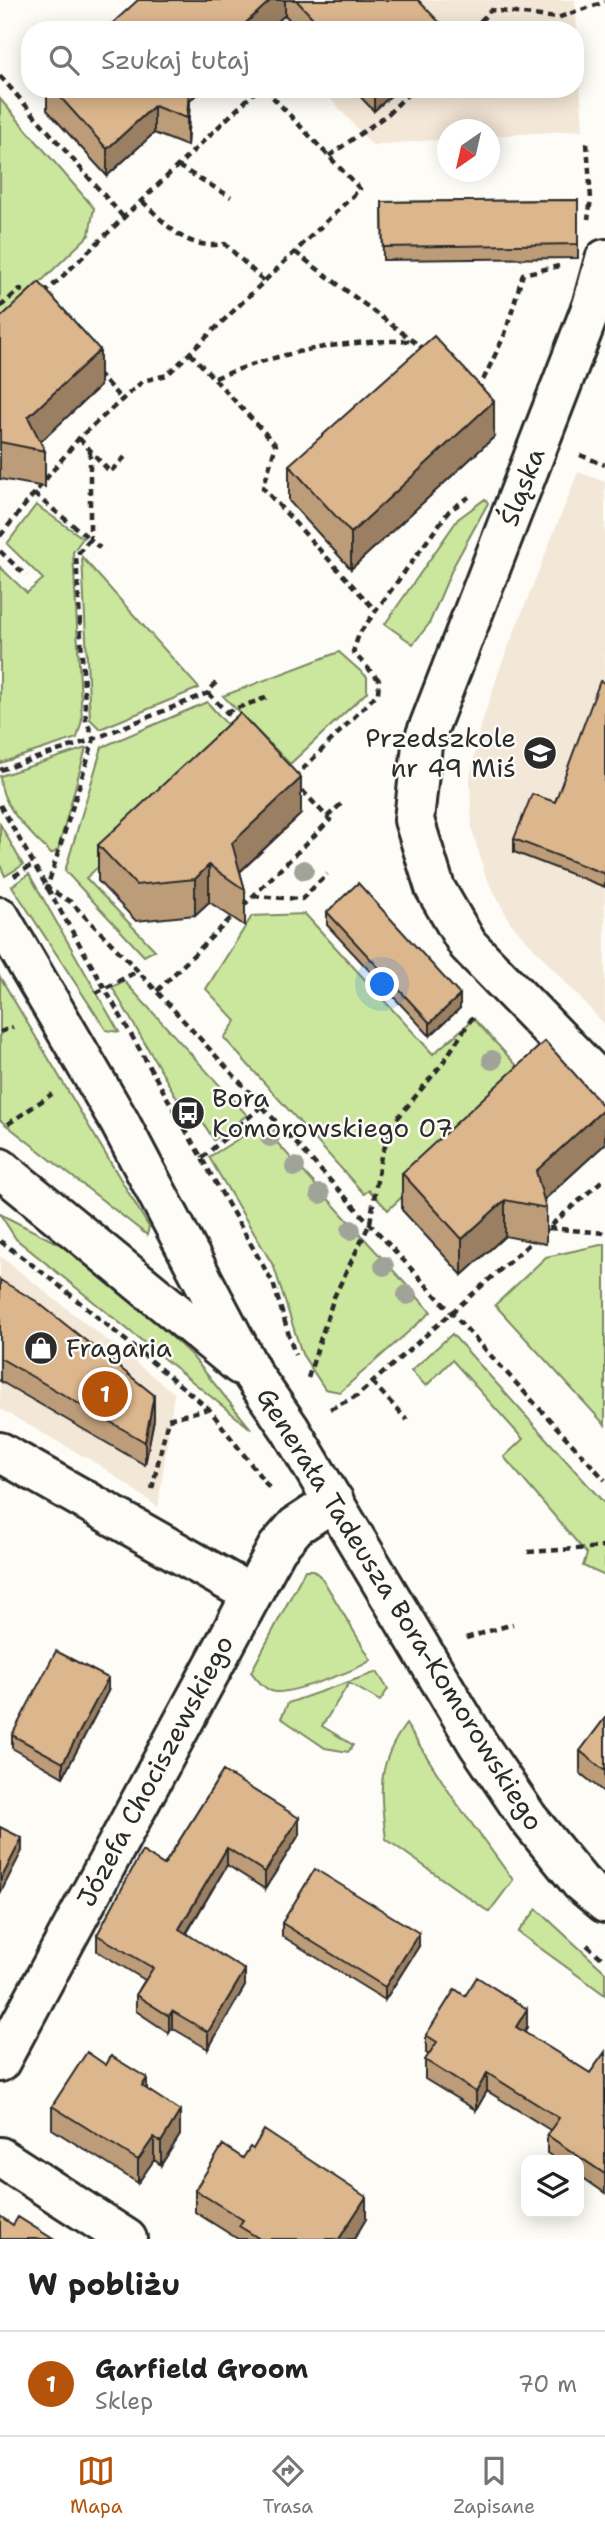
<!DOCTYPE html>
<html lang="pl">
<head>
<meta charset="utf-8">
<style>
  body { margin:0; font-family:"Shantell Sans",sans-serif; background:#f6f6f6; color:#222 }
  .controls { position:absolute; right:21px; bottom:21px; display:grid; overflow:hidden; border-radius:14px; box-shadow:0 4px 18px #0003 }
  .controls button { width:63px; height:63px; display:grid; place-items:center; padding:0; border:0; border-bottom:2px solid #e0e0e0; background:#fff; color:#222; font:35px sans-serif }
  .compass { position:absolute; left:437px; top:119px; width:63px; height:63px; border-radius:50%; background:#fff; box-shadow:0 4px 18px #0003; rotate:214deg }
  .you { position:absolute; left:383px; top:985px; width:24px; height:24px; margin:-18px; border:5px solid #fff; border-radius:50%; background:#1a73e8; box-shadow:0 0 0 10px #1a73e833 }
  .badge { display:grid; place-items:center; width:46px; height:46px; border-radius:50%; background:#b45309; color:#fff; font-size:23px; font-weight:700 }
  .pin { position:absolute; translate:-50% -50%; border:4px solid #fff; box-shadow:0 2px 7px #0006 }
  .list { margin:0; padding:0; list-style:none }
  h2 { display:flex; justify-content:space-between; align-items:center; height:91px; margin:0; padding:0 28px; font-size:30px }
  h2 small { font-size:23px; font-weight:400; color:#767676 }
  .list li { display:grid; grid-template-columns:46px 1fr auto; gap:21px; align-items:center; box-sizing:border-box; height:105px; padding:0 28px; border-top:2px solid #e0e0e0 }
  .list b { display:block; font-size:26px; white-space:nowrap }
  .list p { margin:0; font-size:23px; white-space:nowrap; color:#767676 }
  .list em { font-size:23px; font-style:normal; color:#767676 }
  .icon { flex:none; width:38px; height:38px; fill:none; stroke:currentColor; stroke-width:2; stroke-linecap:round; stroke-linejoin:round }
  .map { position:relative; flex:none; width:605px; height:2239px; overflow:hidden }
  .search { position:absolute; background:#fff; box-shadow:0 4px 18px #0003; left:21px; right:21px; top:21px; height:77px; display:flex; align-items:center; gap:18px; box-sizing:border-box; padding:0 24px; border-radius:28px; color:#767676; font-size:26px }
  .sheet { height:196px; background:#fff }
  nav { display:flex; justify-content:space-around; align-items:center; box-sizing:border-box; height:98px; border-top:2px solid #e0e0e0; background:#fff; font-size:19px; color:#767676 }
  nav a { display:grid; justify-items:center; gap:4px }
  nav .on { color:#b45309 }
  .map>svg:first-child { display:block }
</style>
</head>
<body>
<div class="map">
<svg width="605" height="2239" viewBox="0 0 605 2239">
  <rect width="100%" height="100%" fill="#fdfcf7"/>
  <filter id="ink" filterUnits="userSpaceOnUse"><feTurbulence type="fractalNoise" baseFrequency=".0143" numOctaves="2"/><feDisplacementMap in="SourceGraphic" scale="14" xChannelSelector="R" yChannelSelector="G"/><feConvolveMatrix kernelMatrix="1 2 1 2 8 2 1 2 1" color-interpolation-filters="sRGB"/></filter>
  <g filter="url(#ink)">
    <!-- built -->
    <path fill="#f3e7d7" d="M242,0H575L583,130L490,136V130H448L447,139L372,145L322,89H575V30H269Z
      M578,472L605,482V1025L510,922L486,877L472,829L470,778L480,729L500,668Z
      M0,1256L174,1393L158,1507L101,1466L0,1409Z"/>
    <!-- green -->
    <path fill="#cbe69d" stroke="#7b8864" stroke-width="2" d="M0,99L94,208L89,235L22,300L0,346Z
      M485,499L488,503L453,567L429,624L413,644L385,624L458,519Z
      M36,505L83,538L73,552L82,720L77,738L0,763V567L27,593L43,579L7,544Z
      M82,557L199,688L100,729L90,719Z
      M339,652L367,677V692L290,764L223,696Z
      M207,702L239,738L86,878L155,950L144,956L65,871L102,747Z
      M86,748L58,850L51,854C31,833 0,807 0,776Z
      M0,824L23,865L5,876L0,865Z
      M29,874L119,1032L106,1030L12,886Z
      M305,914L433,1054L474,1019L519,1068L533,1074L388,1210L369,1190L364,1194L224,1038L236,1021L206,989L252,916Z
      M0,977L149,1227L147,1235L0,1120Z
      M124,981L247,1115L214,1140L186,1096L178,1100L112,987Z
      M261,1125L431,1312L340,1392L325,1389L302,1354L274,1267L209,1157Z
      M0,1214L59,1244L100,1269L192,1356L251,1429L16,1239Z
      M605,1244V1425L495,1305L546,1257Z
      M452,1334L605,1504V1576L583,1566L587,1554L504,1457L523,1439L452,1360L426,1386L411,1371Z
      M305,1570H313L322,1578L371,1660C358,1670 293,1693 276,1692C266,1692 257,1679 251,1672Z
      M377,1672L388,1689L380,1701L349,1683L322,1726L353,1745L348,1752L325,1748L281,1718L288,1703Z
      M406,1724L453,1798L513,1880L489,1912L386,1839C380,1792 376,1764 406,1724Z
      M537,1909L605,1972V1995L518,1932Z"/>
    <g fill="none" stroke-linecap="round" stroke-linejoin="round">
      <!-- minor casing -->
      <g stroke="#2b2b2b" stroke-width="44">
        <path id="minor" d="M605,259L592,306L422,745L414,820L435,888L468,945L605,1086
          M0,917L119,1121L253,1375L290,1429L478,1744L528,1818L581,1883L605,1903
          M0,1168L240,1365
          M0,1452L251,1594
          M0,2062L277,1548L296,1526L334,1501
          M0,2157L127,2239"/>
      </g>
      <!-- path -->
      <path stroke="#2b2b2b" stroke-width="4.5" stroke-dasharray="7 5" stroke-linecap="butt" d="M472,30L491,10L557,18L605,2
        M0,76L124,218
        M587,143L591,199L588,219
        M329,156L388,114L413,89
        M178,166L231,197
        M142,201C170,227 184,250 225,244L264,281
        M295,252L425,350
        M44,294L258,89
        M0,307L20,289L29,298
        M190,353L276,445L263,488L376,611
        M98,373L122,400
        M215,378C284,351 340,340 414,341
        M478,391L505,334L523,274L559,266
        M79,438L110,472L127,455
        M90,451V539L100,548
        M580,455L605,465
        M34,494L90,539L76,556L86,720L94,739L47,888L71,902L138,971L605,1480
        M0,536L79,438L143,381L167,375L360,189L265,89
        M0,551L26,576
        M208,693L236,722
        M226,712L268,697
        M0,770L94,739L208,693L217,681
        M294,778L378,693L379,680L353,652L359,634L449,511L469,497
        M0,805L273,1283L295,1355
        M327,817L341,804
        M14,876L34,864
        M253,896L302,899L327,874
        M243,906L330,820L297,785
        M157,991L234,915
        M96,993L138,971
        M0,1032L13,1027
        M8,1124L52,1094
        M202,1158L262,1106
        M549,1228L605,1233
        M542,1233L605,1178
        M0,1241L50,1278L209,1409L270,1489
        M308,1378L334,1297L370,1223L381,1156L397,1119L442,1064L474,1015
        M372,1382L407,1420
        M330,1409L357,1396L535,1239
        M152,1489L168,1419L208,1409
        M528,1552L605,1547
        M466,1638L513,1624
        M587,1945L605,1961"/>
      <!-- minor -->
      <use href="#minor" stroke="#fdfcf7" stroke-width="38"/>
    </g>
    <!-- trees -->
    <g fill="#a0a397">
      <circle cx="304" cy="870" r="10"/>
      <circle cx="492" cy="1060" r="10"/>
      <circle cx="270" cy="1137" r="10"/>
      <circle cx="295" cy="1167" r="10"/>
      <circle cx="320" cy="1194" r="10"/>
      <circle cx="351" cy="1230" r="10"/>
      <circle cx="384" cy="1266" r="10"/>
      <circle cx="407" cy="1295" r="10"/>
    </g>
    <!-- wall -->
    <path fill="#bd9d79" stroke="#2b2b2b" stroke-width="2" d="M138,0H418L440,30H299L285,15Z
      M47,89H203L190,100L187,146L154,133L107,176L47,110Z
      M353,89H398L374,111Z
      M578,200V258L383,260L382,202Z
      M0,318L100,386L40,442L45,451V487L0,479Z
      M494,437L351,569L289,501V465Z
      M605,683V887L514,852V839L555,802Z
      M301,814L240,872L245,890V926L209,902L195,915L136,921L98,881V845Z
      M327,912L460,1008L430,1036L327,925Z
      M605,1144L544,1200L546,1208V1244L505,1236L462,1275L402,1210V1173Z
      M0,1280L154,1419L145,1465L0,1381Z
      M108,1691L63,1777L12,1748V1735Z
      M605,1718V1793L580,1773V1751Z
      M223,1771L299,1835L265,1889L227,1865L187,1933L245,1986L208,2049L172,2028L169,2033L136,2011V1995L145,1980L97,1951V1935L164,1865Z
      M282,1923L419,1946L385,2000L282,1936Z
      M465,1996L527,2027L524,2032L590,2073L605,2052V2193L579,2175V2160H558L547,2153V2135L550,2130L487,2091L476,2110L425,2079V2060L429,2055L426,2053V2035Z
      M147,2090L180,2135L161,2165L154,2160L138,2183L52,2129V2106Z
      M195,2190L366,2219L354,2239H238L195,2212Z"/>
    <!-- shaded-wall -->
    <path fill="#9a7f63" stroke="#2b2b2b" stroke-width="2" d="M271,0H285V15L268,30H238Z
      M440,23V30H433Z
      M189,89H203L190,100L187,146V118Z
      M374,89H398L374,111Z
      M154,106V133L107,176V149Z
      M100,350V386L33,449L28,417Z
      M494,401V437L351,569V533Z
      M301,778V814L232,879V843Z
      M209,865V902L195,915V879Z
      M460,995V1008L430,1036V1023Z
      M605,1108V1144L536,1207V1171Z
      M505,1200V1236L462,1275V1239Z
      M154,1395V1419L145,1465V1442Z
      M108,1678V1691L63,1777V1763Z
      M299,1818V1835L265,1889V1872Z
      M22,1838V1851L0,1894V1881Z
      M227,1848V1865L179,1945V1929Z
      M419,1933V1946L385,2000V1987Z
      M245,1970V1986L208,2049V2032Z
      M527,2009V2027L516,2046V2027Z
      M172,2011V2028L169,2033V2016Z
      M487,2073V2091L476,2110V2092Z
      M147,2078V2101L142,2086Z
      M180,2111V2135L161,2165V2142Z
      M154,2137V2160L138,2183V2160Z
      M366,2197V2219L354,2239H339Z"/>
    <!-- building -->
    <path fill="#dcb68d" stroke="#2b2b2b" stroke-width="2" d="M138,0H271L238,30H105Z
      M296,0H418L440,23L433,30H324Z
      M53,89H189L187,118L154,106L107,149Z
      M578,200V244L383,247L382,202Z
      M39,282L100,350L28,417L45,451L0,442V318Z
      M434,336L494,401L351,533L289,465Z
      M600,681L605,683V874L514,839L532,794L555,802Z
      M240,713L301,778L232,843L245,890L209,865L195,879L136,885L98,845Z
      M358,883L460,995L430,1023L327,912Z
      M545,1041L605,1108L536,1171L546,1208L505,1200L462,1239L402,1173Z
      M0,1280L36,1301L154,1395L145,1442L0,1358Z
      M56,1651L108,1678L63,1763L12,1735Z
      M605,1718V1771L580,1751Z
      M223,1771L299,1818L265,1872L227,1848L179,1929L245,1970L208,2032L172,2011L169,2016L136,1995L153,1968L97,1935L142,1851L164,1865Z
      M0,1827L22,1838L0,1881Z
      M315,1869L419,1933L385,1987L282,1923Z
      M477,1977L527,2009L516,2027L590,2073L605,2052V2174L547,2135L559,2118L487,2073L476,2092L425,2060L437,2042L426,2035L455,1989L465,1996Z
      M87,2052L106,2065L111,2056L147,2078L142,2086L180,2111L161,2142L154,2137L138,2160L52,2106Z
      M264,2130L366,2197L339,2239H260L239,2226L243,2220L195,2190L223,2145L243,2158L250,2147L253,2149Z
      M0,2216L13,2225L18,2217L53,2239H0Z"/>
  </g>
  <!-- icons -->
  <defs>
    <g id="school-disc" transform="scale(1.75)"><circle r="9.5" fill="#2b2b2b" stroke="#fdfcf7"/><path d="M0-5L7-2L0 1L-7-2ZM-4 1L0 2.5L4 1V4Q0 6-4 4Z" fill="#fff"/></g>
    <g id="bus-disc" transform="scale(1.75)"><circle r="9.5" fill="#2b2b2b" stroke="#fdfcf7"/><path d="M-5-6H5V4H4V6H2V4H-2V6H-4V4H-5ZM-3.5-4V0h7V-4ZM-3.5 1.2v1.5H-2V1.2ZM2 1.2v1.5H3.5V1.2Z" fill="#fff"/></g>
    <g id="shop-disc" transform="scale(1.75)"><circle r="9.5" fill="#2b2b2b" stroke="#fdfcf7"/><path d="M-5-2.5h2.3a2.7 3.5 0 0 1 5.4 0H5L5.5 6h-11ZM-1.5-2.5h3a1.5 2.3 0 0 0-3 0Z" fill="#fff"/></g>
  </defs>
  <g fill-rule="evenodd">
    <use href="#school-disc" x="540" y="753"/>
    <use href="#bus-disc" x="188" y="1113"/>
    <use href="#shop-disc" x="41" y="1348"/>
  </g>
  <g text-anchor="middle" stroke-width="5" stroke-linejoin="round" paint-order="stroke">
    <!-- street labels -->
    <g font-size="26" fill="#2b2b2b" stroke="#fdfcf7">
      <text transform="translate(522 487) rotate(-69)" y="9">Śląska</text>
      <text transform="translate(400 1609) rotate(58)" y="9">Generała Tadeusza Bora-Komorowskiego</text>
      <text transform="translate(155 1771) rotate(-62)" y="9">Józefa Chociszewskiego</text>
    </g>
    <!-- poi labels -->
    <g font-size="26" fill="#2b2b2b" stroke="#fdfcf7" text-anchor="start">
      <text x="516" y="747" text-anchor="end">Przedszkole<tspan x="516" dy="30">nr 49 Miś</tspan></text>
      <text x="212" y="1107">Bora<tspan x="212" dy="30">Komorowskiego 07</tspan></text>
      <text x="66" y="1357">Fragaria</text>
    </g>
  </g>
</svg>
<div class="controls">
<button><svg class="icon" aria-label="layers" viewBox="0 0 24 24"><path d="M12 4l9 5-9 5-9-5zM3 14l9 5 9-5"/></svg></button>
</div>
<svg class="compass" viewBox="-18 -18 36 36"><path d="M0-13l5 13h-10z" fill="#e53935"/><path d="M0 13l5-13h-10z" fill="#767676"/></svg>
<div class="you"></div>
<div class="pin badge" style="left:105px;top:1394px">1</div>
<div class="search"><svg class="icon" aria-label="search" viewBox="0 0 24 24"><circle cx="10" cy="10" r="6"/><path d="M15 15l6 6"/></svg>Szukaj tutaj</div>
</div>
<section class="sheet">
<h2>W pobliżu<small></small></h2>
<ul class="list">
<li><span class="badge">1</span><div><b>Garfield Groom</b><p>Sklep</p></div><em>70 m</em></li>
</ul>
</section>
<nav>
<a class="on"><svg class="icon" aria-label="map" viewBox="0 0 24 24"><path d="M3 6l6-2 6 2 6-2v14l-6 2-6-2-6 2zM9 4v14M15 6v14"/></svg>Mapa</a>
<a><svg class="icon" aria-label="directions" viewBox="0 0 24 24"><path d="M12 3l9 9-9 9-9-9zM9 14v-3h6M13 9l2 2-2 2"/></svg>Trasa</a>
<a><svg class="icon" aria-label="saved" viewBox="0 0 24 24"><path d="M7 4h10v16l-5-4-5 4z"/></svg>Zapisane</a>
</nav>
</body>
</html>
